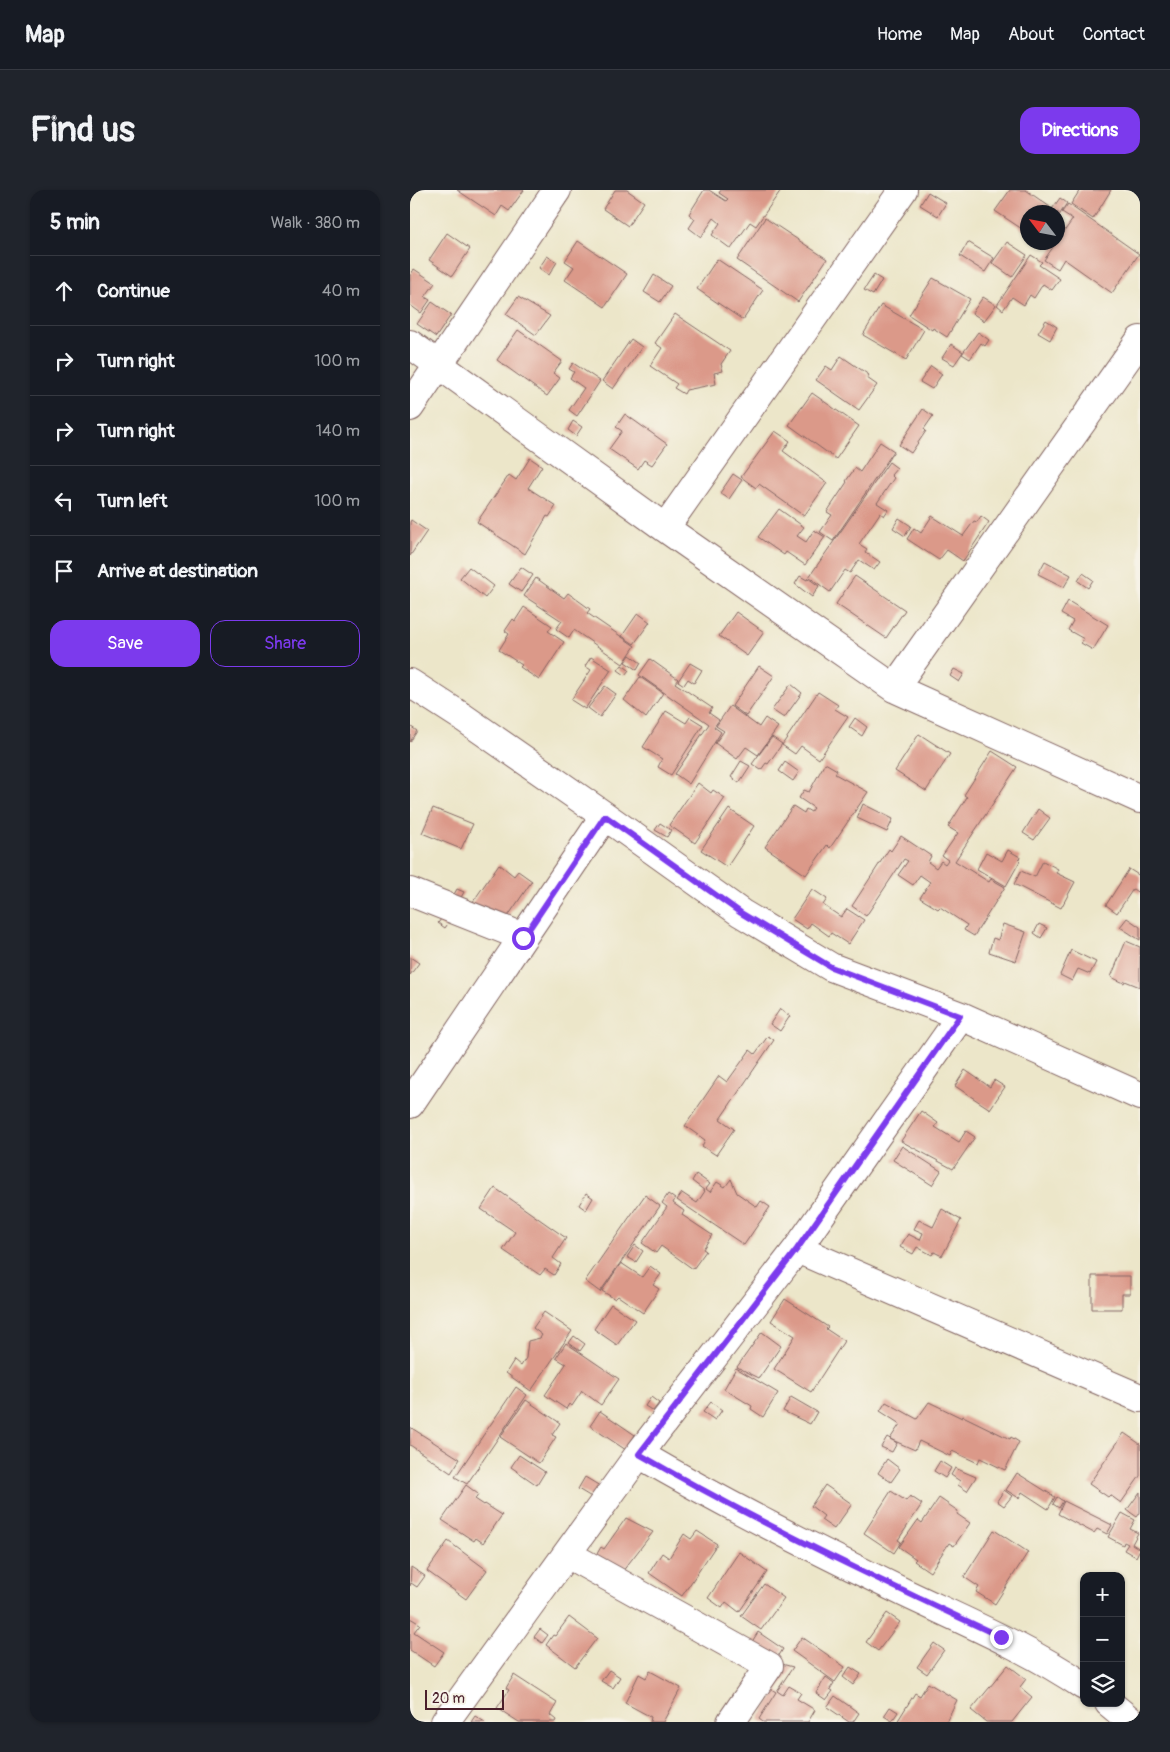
<!DOCTYPE html>
<html lang="en">
<head>
<meta charset="utf-8">
<style>
  body { margin:0; font-family:Pangolin,sans-serif; background:#20242c; color:#f1f3f6 }
  .controls { position:absolute; right:15px; bottom:15px; display:grid; overflow:hidden; border-radius:10px; box-shadow:0 1px 4px #0004 }
  .controls button { width:45px; height:45px; display:grid; place-items:center; padding:0; border:0; border-bottom:1px solid #363941; background:#171b24; color:#f1f3f6; font:25px sans-serif }
  .compass { position:absolute; left:610px; top:15px; width:45px; height:45px; border-radius:50%; background:#171b24; box-shadow:0 1px 4px #0004; rotate:302deg }
  .scale { position:absolute; left:15px; bottom:12px; width:79px; box-sizing:border-box; padding-left:5px; border:2px solid #4a1f2b; border-top:0; font-size:14px; line-height:18px; white-space:nowrap; color:#4a1f2b; -webkit-text-stroke:4px #f7f3e8; paint-order:stroke }
  .stop { position:absolute; width:15px; height:15px; margin:-11px; border:4px solid #7c3aed; border-radius:50%; background:#fff }
  .stop.end { background:#7c3aed; border-color:#fff; box-shadow:0 1px 5px #0008 }
  .list { margin:0; padding:0; list-style:none }
  h2 { display:flex; justify-content:space-between; align-items:center; height:65px; margin:0; padding:0 20px; font-size:21px }
  h2 small { font-size:16px; font-weight:400; color:#9ea1a6 }
  .list li { display:grid; grid-template-columns:32px 1fr auto; gap:15px; align-items:center; box-sizing:border-box; height:70px; padding:0 20px; border-top:1px solid #363941 }
  .list b { display:block; font-size:19px; white-space:nowrap }
  .list em { font-size:16px; font-style:normal; color:#9ea1a6 }
  .actions { display:flex; gap:10px; padding:15px 20px }
  .actions a { flex:1; padding:11px 0; border:1px solid #7c3aed; border-radius:15px; text-align:center; font-size:18px; color:#7c3aed }
  .actions .main { background:#7c3aed; color:#fff }
  .icon { flex:none; width:28px; height:28px; fill:none; stroke:currentColor; stroke-width:2; stroke-linecap:round; stroke-linejoin:round }
  .map { position:relative; flex:none; width:730px; height:1532px; overflow:hidden; border-radius:15px }
  header { display:flex; align-items:center; gap:30px; box-sizing:border-box; height:70px; padding:0 25px; background:#171b24; border-bottom:1px solid #363941 }
  header strong { font-size:24px }
  nav { display:flex; gap:28px; margin-inline-start:auto; font-size:18px }
  .intro { display:flex; align-items:center; justify-content:space-between; box-sizing:border-box; height:120px; padding:0 30px }
  h1 { margin:0; font-size:35px }
  .button { padding:12px 22px; border-radius:15px; background:#7c3aed; color:#fff; font-size:18px; font-weight:700 }
  main { display:flex; gap:30px; padding:0 30px }
  aside { flex:1; background:#171b24; border-radius:15px; box-shadow:0 1px 4px #0004 }
  .map>svg:first-child { display:block }
</style>
</head>
<body>
<header>
<strong>Map</strong>
<nav><a>Home</a><a>Map</a><a>About</a><a>Contact</a></nav>
</header>
<div class="intro"><h1>Find us</h1><a class="button">Directions</a></div>
<main>
<aside>
<h2>5 min<small>Walk · 380 m</small></h2>
<ul class="list">
<li><svg class="icon" aria-label="ahead" viewBox="0 0 24 24"><path d="M12 20V5M6 11l6-6 6 6"/></svg><div><b>Continue</b></div><em>40 m</em></li>
<li><svg class="icon" aria-label="right" viewBox="0 0 24 24"><path d="M7 20v-9h11M14 6l5 5-5 5"/></svg><div><b>Turn right</b></div><em>100 m</em></li>
<li><svg class="icon" aria-label="right" viewBox="0 0 24 24"><path d="M7 20v-9h11M14 6l5 5-5 5"/></svg><div><b>Turn right</b></div><em>140 m</em></li>
<li><svg class="icon" aria-label="left" viewBox="0 0 24 24"><path d="M17 20v-9H6M10 6l-5 5 5 5"/></svg><div><b>Turn left</b></div><em>100 m</em></li>
<li><svg class="icon" aria-label="arrive" viewBox="0 0 24 24"><path d="M6 21V4h12l-3 4 3 4H6"/></svg><div><b>Arrive at destination</b></div></li>
</ul>
<div class="actions"><a class="main">Save</a><a>Share</a></div>
</aside>
<div class="map">
<svg width="730" height="1532" viewBox="0 0 730 1532">
  <rect width="100%" height="100%" fill="#f7f3e8"/>
  <filter id="ink" filterUnits="userSpaceOnUse"><feTurbulence type="fractalNoise" baseFrequency=".02" numOctaves="2"/><feDisplacementMap in="SourceGraphic" scale="10" xChannelSelector="R" yChannelSelector="G"/><feConvolveMatrix kernelMatrix="1 2 1 2 8 2 1 2 1" color-interpolation-filters="sRGB"/></filter>
  <filter id="wash" filterUnits="userSpaceOnUse"><feTurbulence type="fractalNoise" baseFrequency=".0096" numOctaves="4" result="noise"/><feDisplacementMap in="SourceGraphic" scale="20" xChannelSelector="R" yChannelSelector="G"/><feGaussianBlur stdDeviation="1.12" result="paint"/><feColorMatrix in="noise" values="0 0 0 0 0 0 0 0 0 0 0 0 0 0 0 0 0 1.4 0 .05"/><feComposite in="paint" operator="in"/></filter>
  <g filter="url(#wash)">
    <rect width="100%" height="100%" fill="#ece6c9"/>
    <g id="blocks">
      <!-- building -->
      <path fill="#db9989" d="M47,0H114L99,21L92,16L86,26Z
        M205,0H217L234,12L218,36L193,19Z
        M294,0H299L316,11L318,9L309,3L311,0H371L346,36L340,32L321,59L302,45L310,33L304,28L291,47L279,38L285,29L279,24Z
        M600,0H616L640,17L636,22H618V43L585,21Z
        M670,0H701L683,29L661,14Z
        M518,2L536,13L528,26L510,15Z
        M650,8L657,13L648,27V22H640Z
        M658,14L729,64L702,103L654,69L648,79L634,70L663,29L652,22Z
        M355,28L417,69L388,112L327,70Z
        M37,43L60,59L42,86L19,70Z
        M168,51L217,84L195,117L155,90L164,77L155,71Z
        M558,52L584,68L575,82L550,66Z
        M597,52L617,65L602,87L582,73Z
        M621,65L632,72L629,75L650,89L642,100L633,94L624,108L620,105L614,115L602,107L593,120L587,115Z
        M137,66L147,72L139,85L129,78Z
        M307,69L353,100L333,130L287,99Z
        M4,79L25,93L15,107L20,110L11,123L0,115V86Z
        M244,85L261,96L250,112L234,102Z
        M464,85L472,90L463,105L454,100Z
        M523,88L560,109L537,147L523,138L522,140L499,125Z
        M108,107L140,126L126,145L96,124Z
        M573,107L586,115L574,131L562,123Z
        M22,112L41,125L26,147L7,134Z
        M471,115L514,140L496,170L453,145Z
        M265,124L320,161L311,174L313,181L304,183L306,194L276,200L274,204L264,198L267,194L240,176L252,158L245,153Z
        M636,130L647,137L640,150L628,143Z
        M108,140L152,171L143,183L150,188L137,206L87,170Z
        M568,142L579,150L575,156L571,153L560,169L552,164Z
        M221,149L232,157L203,199L192,191Z
        M541,154L553,162L544,175L532,168Z
        M431,166L459,185L457,188L467,195L449,220L406,190L416,176L422,180Z
        M163,173L190,191L167,226L159,220L174,198L160,188L164,182L159,179Z
        M521,176L532,184L522,199L510,192Z
        M402,203L449,236L426,269L379,235Z
        M513,219L523,226L514,239L516,241L501,263L489,255Z
        M215,224L257,254L242,275L234,270L228,279L199,259L212,241L206,237Z
        M163,231L172,237L166,246L158,240Z
        M365,241L380,251L373,261L417,293L394,326L349,294L346,298L331,287Z
        M470,252L484,261L423,351L410,342L422,325L417,322L437,292L436,291L445,278L450,282Z
        M120,268L132,276L118,298L146,316L139,327L137,326L115,364L67,332L99,285L106,290Z
        M479,272L487,278L481,285L484,288L467,313L478,320L474,326L470,323L449,354L457,359L455,362L470,372L464,380L449,370L440,383L435,380L420,402L399,387Z
        M323,284L332,290L319,309L310,303Z
        M369,319L394,337L387,346L396,352L404,340L415,347L395,375L376,362L374,365L348,347Z
        M522,326L553,346L564,331L567,332L571,326L579,332L553,371L537,360L529,370L497,349L504,338L511,343Z
        M489,328L501,336L495,346L483,338Z
        M1,330L17,341L0,366V332Z
        M635,371L661,385L654,397L628,384Z
        M59,377L84,396L75,408L50,388Z
        M111,377L123,385L111,402L99,394Z
        M673,383L683,390L678,398L668,391Z
        M390,386L397,390L398,388L409,396L402,407L385,394Z
        M445,386L495,420L476,448L426,414Z
        M126,388L154,408L158,403L180,419L177,423L225,456L213,474L164,440L159,448L146,439L152,431L114,406Z
        M658,411L698,435L683,460L671,453L674,449L658,440L663,431L651,424Z
        M114,417L142,436L138,441L154,452L129,490L110,477L112,475L89,460L99,444L95,441L103,429L105,431Z
        M326,422L354,442L337,466L309,446Z
        M228,423L240,432L224,454L212,446Z
        M220,465L231,473L227,480L215,472Z
        M181,467L201,480L175,519L161,510L181,480L175,476Z
        M240,469L268,489L265,493L302,518L299,523L309,530L304,537L311,542L279,594L265,584L299,534L229,485Z
        M280,473L292,480L284,493L278,489L274,495L268,491Z
        M212,475L219,480L215,485L208,480Z
        M349,476L364,486L336,526L322,516Z
        M544,479L554,484L549,492L540,486Z
        M230,487L253,503L236,528L214,510Z
        M381,494L392,503L374,528L362,520Z
        M195,496L206,504L190,527L178,518Z
        M408,502L428,515L425,519L438,527L409,569L391,556L385,564L372,555Z
        M320,516L349,537L355,528L368,537L348,565L336,557L327,569L305,553L314,541L306,536Z
        M256,521L276,533L280,527L293,535L261,585L248,577L252,569L233,557Z
        M445,528L457,537L452,546L439,537Z
        M0,536L7,541L0,552Z
        M509,544L540,564L516,601L485,581Z
        M362,547L372,554L358,574L356,573L351,580L342,574Z
        M582,561L607,577L545,671L579,692L581,689L595,697L564,746L554,740L557,735L530,717L528,719L510,708L520,692L510,685L503,695L488,685L498,671L494,669L456,726L442,716L479,659L481,661L491,646L521,666L518,672L526,678L531,671L535,674L538,670L532,666L548,643L538,637L557,607L554,605Z
        M331,571L340,576L329,593L321,587Z
        M375,572L389,582L383,591L369,581Z
        M415,573L427,580L425,584L458,602L420,658L417,655L396,685L355,657L383,616L394,623L396,619L401,622L404,618L389,608L394,600L399,602Z
        M288,593L301,603L303,600L315,608L285,653L259,635Z
        M453,614L483,629L477,642L447,628Z
        M23,618L63,634L51,659L12,643Z
        M319,619L344,636L317,677L291,660Z
        M628,619L640,628L624,650L613,643Z
        M250,633L261,640L257,647L245,640Z
        M598,660L610,667L609,670L610,671L596,696L567,679L576,662L592,671Z
        M633,671L648,679L646,683L665,692L651,718L604,694L611,681L625,687Z
        M89,674L104,686L108,681L122,691L94,732L60,716Z
        M719,679L730,686V704L723,699L707,723L696,715Z
        M47,699L54,702L49,711L42,708Z
        M402,699L417,709L413,715L431,727L437,719L454,730L438,754L421,743L419,746L401,733L397,739L382,729Z
        M35,724L42,728L35,738L28,733Z
        M717,728L730,737V750L710,737Z
        M593,734L616,742L606,771L579,762L583,748L588,750Z
        M629,734L637,738L631,748L624,743Z
        M716,751L730,757V797L715,791L714,793L701,787Z
        M661,760L686,772L680,784L668,779L662,791L650,785Z
        M0,767L9,773L0,785Z
        M370,819L380,826L370,841L360,834Z
        M358,846L364,850L310,929L324,939L306,965L292,956L295,950L275,936L309,886L317,892L340,860L345,864Z
        M555,880L580,897L584,890L595,897L580,919L545,896Z
        M511,921L528,933L525,937L549,952L556,941L565,947L543,979L491,951Z
        M492,956L531,981L522,995L483,970Z
        M286,984L300,994L296,999L300,1002L307,992L315,997L321,989L327,1003L347,1017L351,1011L360,1017L334,1055L267,1010L272,1003L287,1013L295,1001L282,991Z
        M85,998L156,1048L143,1068L151,1074L144,1085L135,1079L130,1085L93,1060L105,1042L71,1019Z
        M176,1003L183,1008L176,1020L169,1015Z
        M258,1004L265,1009L263,1013L274,1021L272,1025L302,1045L293,1059L296,1061L283,1079L251,1056L246,1063L232,1053L257,1017L252,1013Z
        M235,1005L250,1016L190,1102L175,1091Z
        M532,1019L551,1030L532,1066L524,1062L522,1065L507,1057L503,1064L490,1057L498,1044L510,1050L513,1043L504,1039L509,1030L523,1037Z
        M225,1055L233,1061L226,1072L217,1067Z
        M211,1073L232,1087L240,1076L251,1084L243,1095L249,1099L233,1123L208,1106L205,1109L192,1101Z
        M682,1086H720V1104H712V1119H682Z
        M375,1109L418,1137L416,1139L434,1151L401,1202L364,1179L385,1146L361,1131Z
        M201,1114L225,1130L207,1155L184,1139Z
        M134,1122L162,1141L121,1201L96,1183L104,1170L111,1176L116,1168L118,1151L130,1148L132,1145L123,1138Z
        M352,1142L371,1156L349,1188L327,1177Z
        M164,1146L175,1154L170,1161L159,1153Z
        M156,1153L209,1189L191,1215L172,1201L162,1216L159,1214L156,1219L135,1205L156,1174L146,1168Z
        M326,1178L368,1203L353,1227L341,1219L342,1216L314,1199Z
        M106,1197L117,1205L57,1294L45,1287Z
        M241,1207L249,1213L243,1221L235,1216Z
        M381,1207L407,1222L400,1234L373,1221Z
        M116,1210L150,1233L142,1245L146,1247L129,1273L90,1247Z
        M301,1212L312,1220L305,1230L293,1222Z
        M476,1212L507,1229L519,1212L552,1228L553,1226L600,1249L601,1247L609,1252L595,1280L570,1268L568,1273L542,1261L540,1266L509,1251L505,1260L480,1249L490,1234L470,1221Z
        M190,1221L225,1245L216,1260L180,1236Z
        M0,1237L50,1269L41,1283L0,1255Z
        M714,1243L730,1254V1286L711,1313L700,1305L698,1307L679,1294Z
        M477,1247L487,1253L482,1262L471,1257Z
        M109,1265L135,1282L127,1295L101,1277Z
        M477,1269L490,1279L481,1292L468,1283Z
        M530,1271L541,1278L535,1288L524,1281Z
        M545,1278L566,1287L557,1301L548,1295L550,1291L541,1285Z
        M607,1283L645,1307L638,1319L612,1302L609,1308L596,1300Z
        M175,1287L190,1296L183,1308L168,1299Z
        M56,1295L68,1304L65,1309L74,1315L75,1314L92,1325L73,1353L66,1348L64,1351L32,1330Z
        M415,1295L442,1314L424,1339L411,1330L414,1326L401,1316Z
        M594,1300L602,1306L594,1316L587,1311Z
        M481,1301L496,1311L500,1306L512,1314L488,1350L491,1352L484,1363L454,1343Z
        M730,1302V1323L727,1327L717,1320Z
        M647,1307L653,1311L649,1318L643,1314Z
        M529,1308L548,1321L547,1324L560,1333L544,1356L539,1353L520,1382L504,1371L506,1369L489,1357L508,1330L512,1333Z
        M654,1311L702,1335L697,1344L687,1339L684,1343L648,1324Z
        M712,1323L725,1330L720,1339L728,1343L722,1354L730,1359L726,1367L714,1360L718,1354L714,1352L713,1355L698,1347Z
        M216,1328L243,1342L212,1382L184,1369L191,1357L194,1359Z
        M584,1340L618,1362L585,1414L566,1402L569,1397L554,1387Z
        M287,1341L307,1354L272,1406L239,1383L252,1363L259,1368L274,1344L281,1349Z
        M38,1351L77,1380L56,1409L17,1381Z
        M329,1362L357,1382L329,1422L316,1412L312,1418L298,1408Z
        M1,1377L15,1386L7,1397L1,1393L0,1396Z
        M354,1394L374,1408L351,1440L331,1426Z
        M477,1423L490,1432L468,1461L456,1452Z
        M159,1427L187,1448L165,1477L136,1455L143,1445L145,1446Z
        M0,1428L10,1434L4,1442L34,1462L24,1476L0,1460Z
        M130,1439L138,1445L132,1453L124,1447Z
        M348,1442L373,1459L365,1472L340,1455Z
        M392,1447L435,1477L425,1492L382,1461Z
        M524,1453L534,1460L517,1484L507,1477Z
        M368,1473L383,1477L367,1501L373,1505L379,1496L391,1503L387,1509L405,1520L398,1532H353L349,1529L366,1502L355,1495Z
        M598,1475L616,1489L610,1497L622,1507L602,1532H576L561,1520Z
        M440,1477L451,1484L443,1495L433,1487Z
        M199,1480L210,1487L203,1498L191,1491Z
        M240,1481L271,1498L253,1532H240L241,1527L215,1513L229,1484L236,1488Z
        M104,1485L147,1513L140,1525L146,1530L145,1532H109L87,1518L99,1500L96,1498Z
        M416,1487L424,1493L420,1499L423,1501L416,1510L406,1503Z
        M518,1493L547,1510L536,1532H487L505,1503L510,1506Z
        M425,1506L449,1523L443,1532H439L417,1517Z
        M480,1517L488,1522L482,1531L474,1526Z
        M65,1526L75,1532H61Z"/>
    </g>
  </g>
  <g filter="url(#ink)">
    <use href="#blocks" fill-opacity="0" stroke="#836562" stroke-width="1"/>
    <g fill="none" stroke-linecap="round" stroke-linejoin="round">
      <!-- minor casing -->
      <g stroke="#836562" stroke-width="30">
        <path id="minor" d="M0,154L255,338L484,498L730,609
          M0,217L147,0
          M255,338L493,0
          M0,493L51,526L195,626L331,723L421,777L551,826L730,906
          M484,498L730,150
          M0,702L113,747
          M551,826L387,1059L229,1264C316,1315 405,1359 495,1403C556,1432 618,1458 674,1496
          M0,914L195,626
          M387,1059L730,1208
          M157,1364L359,1476L321,1532
          M699,1513L722,1532
          M35,1532L229,1264"/>
      </g>
      <!-- minor -->
      <use href="#minor" stroke="#fff" stroke-width="28"/>
    </g>
  </g>
  <g fill="none" stroke-linecap="round" stroke-linejoin="round" filter="url(#ink)">
    <!-- route -->
    <path stroke="#7c3aed" stroke-width="6" d="M113,748L195,626L331,723L421,777L550,826L387,1059L229,1264C346,1332 469,1390 591,1447"/>
  </g>
</svg>
<div class="controls">
<button>+</button>
<button>−</button>
<button><svg class="icon" aria-label="layers" viewBox="0 0 24 24"><path d="M12 4l9 5-9 5-9-5zM3 14l9 5 9-5"/></svg></button>
</div>
<svg class="compass" viewBox="-18 -18 36 36"><path d="M0-13l5 13h-10z" fill="#e53935"/><path d="M0 13l5-13h-10z" fill="#9ea1a6"/></svg>
<div class="scale">20 m</div>
<div class="stop" style="left:113px;top:748px"></div>
<div class="stop end" style="left:591px;top:1447px"></div>
</div>
</main>
</body>
</html>
